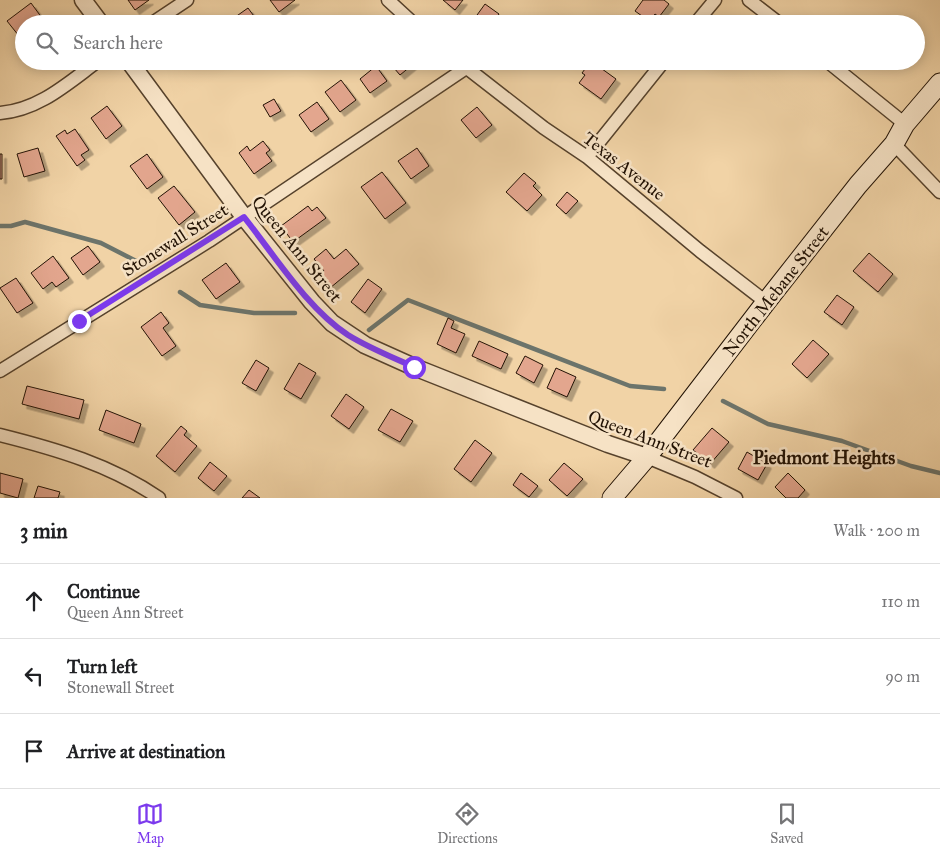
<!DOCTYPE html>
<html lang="en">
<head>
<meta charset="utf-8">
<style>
  body { margin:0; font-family:"IM FELL Great Primer",serif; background:#f6f6f6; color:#202124 }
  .stop { position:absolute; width:15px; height:15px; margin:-11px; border:4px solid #7c3aed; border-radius:50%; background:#fff }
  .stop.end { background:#7c3aed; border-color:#fff; box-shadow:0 1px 5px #0008 }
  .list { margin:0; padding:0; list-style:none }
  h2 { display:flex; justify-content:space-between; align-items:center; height:65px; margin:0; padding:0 20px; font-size:21px }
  h2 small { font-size:16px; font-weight:400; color:#757577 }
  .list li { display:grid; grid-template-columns:32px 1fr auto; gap:15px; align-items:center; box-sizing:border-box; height:75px; padding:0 20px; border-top:1px solid #e0e0e0 }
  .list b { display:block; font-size:19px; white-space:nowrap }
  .list p { margin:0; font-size:16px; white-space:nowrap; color:#757577 }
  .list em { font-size:16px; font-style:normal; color:#757577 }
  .icon { flex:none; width:28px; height:28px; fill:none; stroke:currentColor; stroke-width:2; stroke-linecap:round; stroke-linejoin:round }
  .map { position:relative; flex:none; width:940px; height:498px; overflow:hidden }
  .search { position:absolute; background:#fff; box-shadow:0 2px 12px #0003; left:15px; right:15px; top:15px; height:55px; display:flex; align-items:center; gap:12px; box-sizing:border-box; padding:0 18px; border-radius:28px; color:#757577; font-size:19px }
  .sheet { height:290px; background:#fff }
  nav { display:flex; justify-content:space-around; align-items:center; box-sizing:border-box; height:70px; border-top:1px solid #e0e0e0; background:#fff; font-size:14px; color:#757577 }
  nav a { display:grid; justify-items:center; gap:2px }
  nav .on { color:#7c3aed }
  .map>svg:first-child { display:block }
</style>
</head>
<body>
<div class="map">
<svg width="940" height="498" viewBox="0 0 940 498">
  <defs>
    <filter id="shadow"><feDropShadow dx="4.5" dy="4.5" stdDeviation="0" flood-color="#0004"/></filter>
  </defs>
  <rect width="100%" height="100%" fill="#f1d3a6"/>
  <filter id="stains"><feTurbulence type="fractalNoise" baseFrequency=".004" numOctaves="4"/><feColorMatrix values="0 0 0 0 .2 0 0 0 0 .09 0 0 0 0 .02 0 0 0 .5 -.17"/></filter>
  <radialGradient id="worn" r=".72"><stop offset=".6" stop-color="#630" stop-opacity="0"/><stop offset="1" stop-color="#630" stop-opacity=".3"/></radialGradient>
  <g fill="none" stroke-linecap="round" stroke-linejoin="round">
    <!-- stream -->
    <path stroke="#6c746b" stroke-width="4.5" d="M0,226H11L25,222L101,243L140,263
      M180,292L200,305L254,313H295
      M369,330L408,300L630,386L664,389
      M723,401L768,424L842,441L911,466L940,473"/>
  </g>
  <!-- building -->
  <path fill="#e3a68e" stroke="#221204" filter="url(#shadow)" d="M128,0H149L135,10Z
    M270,0H295L279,12Z
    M443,0H463L455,10Z
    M643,0H664L669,4L659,17L655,14L649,21L635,11Z
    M31,3L42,18L35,24H24V32L19,36L7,21Z
    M485,4L499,14L492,24H474L472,22Z
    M248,8L259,23L233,24L231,20Z
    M388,61H417L400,75Z
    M591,61L616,79L601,99L579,83L585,75L582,73Z
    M376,66L387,81L370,93L360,79Z
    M341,80L356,100L340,112L325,92Z
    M274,99L281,111L270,117L263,105Z
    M317,102L329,119L311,132L299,115Z
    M107,106L122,126L106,139L91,118Z
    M477,107L492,125L476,138L461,120Z
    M75,129L89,150L81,155L85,160L77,166L56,136L65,130L67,134Z
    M263,141L270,150L266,153L272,161L254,174L239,153L247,146L250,151Z
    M38,148L45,171L24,177L17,154Z
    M417,148L429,166L411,179L398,161Z
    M0,154H2V179H0Z
    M147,154L163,177L147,189L130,166Z
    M382,172L406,203L385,219L361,187Z
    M524,173L536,183L533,186L542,195L527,211L506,192Z
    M174,186L195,212L179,225L158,198Z
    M567,192L578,201L566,214L556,205Z
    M308,206L312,211L317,207L326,218L293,242L281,226Z
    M88,246L100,262L83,275L71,258Z
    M326,249L334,259L346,249L359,264L330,288L319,275L324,271L314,259Z
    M869,253L893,274L878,292L853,271Z
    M53,256L69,278L56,287L52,282L43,289L31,273Z
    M226,263L240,282L216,299L202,280Z
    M16,278L33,303L17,313L0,288Z
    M368,279L382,289L365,313L351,302Z
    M837,295L854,307L842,325L824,312Z
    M161,312L169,323L163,328L176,346L162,356L141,327Z
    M448,318L454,321L451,328L465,334L456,353L437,344Z
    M813,340L829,354L807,378L792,364Z
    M479,341L508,354L501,369L472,356Z
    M525,356L543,365L534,383L516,373Z
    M256,360L269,368L256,391L242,383Z
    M299,363L316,373L301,399L284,389Z
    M556,368L576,377L567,397L547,388Z
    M27,386L84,400L79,419L22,404Z
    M346,394L364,407L349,429L331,416Z
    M391,409L413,421L400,442L378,430Z
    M106,410L141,424L134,443L99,430Z
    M181,426L187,431L184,435L197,446L175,472L156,456Z
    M712,428L729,442L710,464L693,450Z
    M475,440L492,453L471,482L454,469Z
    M747,452L767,464L758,480L738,469Z
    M210,462L227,476L214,491L198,478Z
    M564,463L583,479L567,496L549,480Z
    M0,473L23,479L18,498L0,493Z
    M521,473L538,486L529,497L513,485Z
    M788,473L805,490L798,498H786L775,487Z
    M38,486L60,492L58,498H34Z
    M249,490L260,498H242Z"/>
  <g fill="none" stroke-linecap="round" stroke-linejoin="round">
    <!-- minor casing -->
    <g stroke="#56422c" stroke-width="15">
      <path id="minor" d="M388,0L414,24
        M749,0L780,24
        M151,24L187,0
        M695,24L715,0
        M458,61L544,128L587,157L700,251L766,302
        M827,61L905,124
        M0,113C39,110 68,83 98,61
        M894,144L940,192
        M587,157L664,61
        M0,371L209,241L466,68
        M0,435C56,449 111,465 159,498
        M647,457L695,477L736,498"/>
    </g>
    <!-- tertiary casing -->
    <g stroke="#56422c" stroke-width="19">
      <path id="tertiary" d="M83,0L101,24
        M129,61L244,217L312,302L332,323L365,345L414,367L608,444L647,457"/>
    </g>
    <!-- secondary casing -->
    <g stroke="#221204" stroke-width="21">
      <path id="secondary" d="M612,498L647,457L766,302L858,185L894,144L905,124L940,83"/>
    </g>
    <!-- minor -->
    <use href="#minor" stroke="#f6e2c5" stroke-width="12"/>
    <!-- tertiary -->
    <use href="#tertiary" stroke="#f6e2c5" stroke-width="16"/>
    <!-- secondary -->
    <use href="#secondary" stroke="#f6e2c5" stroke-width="19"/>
  </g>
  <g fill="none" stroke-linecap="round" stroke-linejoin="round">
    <!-- route -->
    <path stroke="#7c3aed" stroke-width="6" d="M79,321L244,217C275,256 307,308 348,335C369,348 392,357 414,367"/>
  </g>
  <g text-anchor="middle" stroke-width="5" stroke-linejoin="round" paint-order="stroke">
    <!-- street labels -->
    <g font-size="18" fill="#221204" stroke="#f6e2c5">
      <text transform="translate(624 166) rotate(38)" y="6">Texas Avenue</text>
      <text transform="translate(175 240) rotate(-32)" y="6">Stonewall Street</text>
      <text transform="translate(297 249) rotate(51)" y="6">Queen Ann Street</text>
      <text transform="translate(776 291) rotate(-52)" y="6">North Mebane Street</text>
      <text transform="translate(650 439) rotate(21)" y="6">Queen Ann Street</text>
    </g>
    <!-- neighbourhood labels -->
    <g font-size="19" font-weight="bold" fill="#221204" stroke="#f6e2c5">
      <text x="824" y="464">Piedmont Heights</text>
    </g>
  </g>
  <rect width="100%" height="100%" filter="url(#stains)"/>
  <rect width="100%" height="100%" fill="url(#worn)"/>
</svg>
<div class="stop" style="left:414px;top:367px"></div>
<div class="stop end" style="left:79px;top:321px"></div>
<div class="search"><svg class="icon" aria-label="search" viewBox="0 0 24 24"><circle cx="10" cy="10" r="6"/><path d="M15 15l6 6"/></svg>Search here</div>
</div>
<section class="sheet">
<h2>3 min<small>Walk · 200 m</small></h2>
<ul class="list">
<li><svg class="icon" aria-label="ahead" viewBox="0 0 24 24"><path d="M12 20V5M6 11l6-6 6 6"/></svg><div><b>Continue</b><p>Queen Ann Street</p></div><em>110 m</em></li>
<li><svg class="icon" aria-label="left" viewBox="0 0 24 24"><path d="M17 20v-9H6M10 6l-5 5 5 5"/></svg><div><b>Turn left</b><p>Stonewall Street</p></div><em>90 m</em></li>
<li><svg class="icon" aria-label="arrive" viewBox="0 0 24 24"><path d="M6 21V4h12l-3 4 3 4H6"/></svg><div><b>Arrive at destination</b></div></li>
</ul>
</section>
<nav>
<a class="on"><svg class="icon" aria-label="map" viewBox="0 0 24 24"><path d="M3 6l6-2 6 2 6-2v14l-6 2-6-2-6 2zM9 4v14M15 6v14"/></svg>Map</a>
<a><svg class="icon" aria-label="directions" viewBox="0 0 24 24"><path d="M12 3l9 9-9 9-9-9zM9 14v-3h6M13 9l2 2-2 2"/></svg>Directions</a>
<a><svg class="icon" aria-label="saved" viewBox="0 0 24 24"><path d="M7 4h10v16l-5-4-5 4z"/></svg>Saved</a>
</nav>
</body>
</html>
